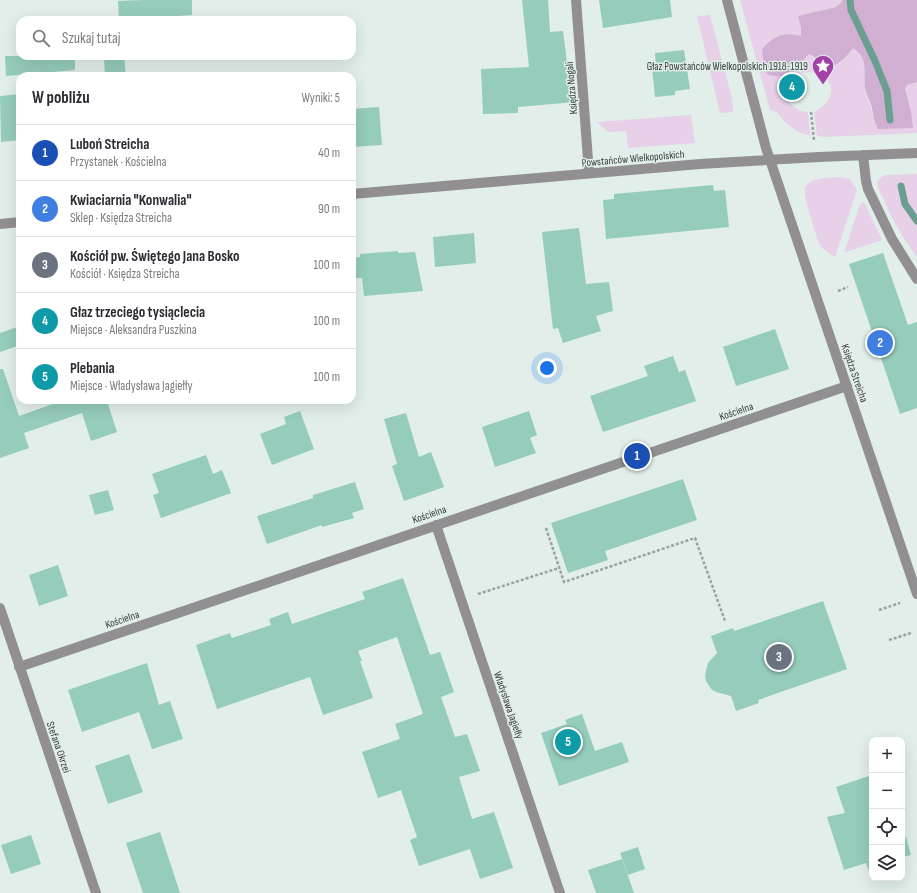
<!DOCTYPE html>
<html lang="pl">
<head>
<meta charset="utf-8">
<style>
  body { margin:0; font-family:"Sofia Sans Condensed",sans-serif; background:#f7f7f7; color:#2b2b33 }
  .controls { position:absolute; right:12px; bottom:12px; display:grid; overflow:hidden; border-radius:8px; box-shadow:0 4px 16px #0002 }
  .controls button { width:36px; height:36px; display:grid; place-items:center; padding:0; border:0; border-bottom:1px solid #e1e1e2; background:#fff; color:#2b2b33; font:20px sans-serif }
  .you { position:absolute; left:547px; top:368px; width:14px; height:14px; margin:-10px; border:3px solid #fff; border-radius:50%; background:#1a73e8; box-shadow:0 0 0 6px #1a73e833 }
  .badge { display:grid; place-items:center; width:26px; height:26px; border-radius:50%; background:#a341a8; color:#fff; font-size:13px; font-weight:700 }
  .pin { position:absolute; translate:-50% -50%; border:2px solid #fff; box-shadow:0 1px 4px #0006 }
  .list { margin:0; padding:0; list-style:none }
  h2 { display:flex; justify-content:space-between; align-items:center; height:52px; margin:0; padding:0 16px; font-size:17px }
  h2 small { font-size:13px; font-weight:400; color:#7c7c81 }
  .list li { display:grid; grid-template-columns:26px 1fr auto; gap:12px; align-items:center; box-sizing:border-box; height:56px; padding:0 16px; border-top:1px solid #e1e1e2 }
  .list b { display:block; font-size:15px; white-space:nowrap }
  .list p { margin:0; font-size:13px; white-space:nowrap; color:#7c7c81 }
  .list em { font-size:13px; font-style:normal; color:#7c7c81 }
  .icon { flex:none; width:22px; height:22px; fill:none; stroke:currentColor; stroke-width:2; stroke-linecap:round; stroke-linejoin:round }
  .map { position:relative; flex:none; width:917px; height:893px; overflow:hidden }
  .search { position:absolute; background:#fff; box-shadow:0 4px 16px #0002; left:16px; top:16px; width:340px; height:44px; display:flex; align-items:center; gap:10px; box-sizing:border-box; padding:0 14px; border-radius:12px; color:#7c7c81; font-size:15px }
  .panel { position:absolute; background:#fff; box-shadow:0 4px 16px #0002; left:16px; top:72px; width:340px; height:332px; border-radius:12px }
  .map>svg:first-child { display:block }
</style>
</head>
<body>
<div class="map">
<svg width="917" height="893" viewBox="0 0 917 893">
  <rect width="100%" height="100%" fill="#e1eeea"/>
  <!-- green -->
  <path fill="#e8d0e8" d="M740,0H842V2L836,7L798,16L801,28V36C782,32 774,35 762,49L800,65L806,56L809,54L814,56L849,54L853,48C869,60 862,71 865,88C866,98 872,106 873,116L911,111L905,89L907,85L917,82V133L824,137L817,136L814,112C826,107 838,91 827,80C817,70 796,69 788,82C780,97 793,111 808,112L810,136C801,133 794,130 787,124C781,118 779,111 770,110Z
    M710,15L732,98L733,112L720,113L697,16Z
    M691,115L695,143L628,148L626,131L608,132L597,122Z
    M917,174V257C903,239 893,221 884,200C881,195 878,189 877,183L881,177L886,175Z
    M839,177L850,179L857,190L835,257C830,254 823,250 820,245C817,239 802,193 805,188C810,177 829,178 839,177Z
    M864,202L882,240L846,252L845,250L860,204Z"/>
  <!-- forest -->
  <path fill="#d1afd2" d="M842,0H917V82L907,85L905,89L911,111L913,128L878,129C873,121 874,113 871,105C869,99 866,94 865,88C863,71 869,59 853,48C844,61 824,79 814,56L809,54C805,57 804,60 801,64C792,76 781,79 767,74L764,67L762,49C775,35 782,32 801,36V28L798,16L836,7L842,2Z"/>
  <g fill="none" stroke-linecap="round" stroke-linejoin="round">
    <!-- stream -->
    <path stroke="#699e90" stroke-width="7" d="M850,0L851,10L875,61L887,91L890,120
      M901,186L905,204L917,221"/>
  </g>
  <!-- building -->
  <path fill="#95ccbc" d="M144,0H192V15L119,20L118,1Z
    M522,0H548L550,32L563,31L567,62L571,61L575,102L518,107V113L483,114L481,69L529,67Z
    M599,0H670L672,17L603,28Z
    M684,50L690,89L675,91V95L655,97L652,68L656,67L655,53Z
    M5,56H75V70L6,76Z
    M124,56L126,76H105L104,58Z
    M20,94V140L1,142L0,96Z
    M379,107L382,145L352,147V109Z
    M713,185L714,191L725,190L729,227L606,239L603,200L614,199V194Z
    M579,228L586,284L609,282L613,311L596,316L601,331L563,343L558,328L553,329L542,232Z
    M474,233L476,263L435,267L433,237Z
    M398,251V253L415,252L423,291L364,296L362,278H352V258L360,257V254Z
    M883,253L908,325L917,322V408L900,414L849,264Z
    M20,326V345L0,352V333Z
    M775,329L789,369L736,386L723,347Z
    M673,356L679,372L685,370L696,401L603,432L590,396L648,376L644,366Z
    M0,369H3L19,416L64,400H110L111,403L108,404L117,432L91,441L82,413L24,433L29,448L0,458Z
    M300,411L314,449L272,465L260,434L286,424L284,417Z
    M529,411L537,435L530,438L536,453L495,467L482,427Z
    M406,413L419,457L431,452L444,487L404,501L392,466L397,464L384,419Z
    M206,455L213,474L222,470L231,493L161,518L153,495L159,493L152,474Z
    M683,479L697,520L605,551L608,560L568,573L551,523Z
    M355,482L364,509L352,513L354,518L322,527V525L267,544L257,516L313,498V495Z
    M108,490L114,510L95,515L89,495Z
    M58,565L68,596L39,606L29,575Z
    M403,578L430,655L440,652L454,692L441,697L455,737L467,734L480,771L459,777L472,819L494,812L513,868L480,879L470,849L419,866L410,840L417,837L401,790L378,798L362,752L400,739L395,724L423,714L397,637L358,651L362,661H360L373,698L323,715L310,677L217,709L196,645L230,633L232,638L271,625L269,619L288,612L292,624L365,599L362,592Z
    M823,601L847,669L758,700L759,703L736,711L731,696L716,692L711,689L706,681L705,675L708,663L717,653L711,636L733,628L734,631Z
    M147,663L159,705L170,701L183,739L152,749L139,712L82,732L68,690Z
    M582,714L595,751L622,742L629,762L559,786L541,733L567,724L565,720Z
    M129,754L143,792L108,804L95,766Z
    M872,775V873L870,874L866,863L844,870L827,817L845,813L836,787Z
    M160,832L180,893H143L126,843Z
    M31,835L41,864L11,874L1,845Z
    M906,837L911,855L902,857V839Z
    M638,847L645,869L628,875L620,853Z
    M622,859L634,893H596L588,870Z"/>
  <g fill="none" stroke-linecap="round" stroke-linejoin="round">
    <!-- path -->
    <path stroke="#99a3a0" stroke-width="2.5" stroke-dasharray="3 2" stroke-linecap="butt" d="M811,112L814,140
      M838,291L848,287
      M546,528L564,582L695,538L725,621
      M478,594L559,568
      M879,610L900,603
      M889,640L911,633"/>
    <!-- minor -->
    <path stroke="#928f92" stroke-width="10" d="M576,0L589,173
      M727,0L766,148L917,594
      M863,155L866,181L868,189L892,239L917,279
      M352,194L700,164L819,157L917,153
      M0,224L20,222
      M436,525L560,893
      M0,608L96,893
      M19,667L847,386"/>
  </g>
  <!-- icons -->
  <defs>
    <g id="sight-pin" transform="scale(1.15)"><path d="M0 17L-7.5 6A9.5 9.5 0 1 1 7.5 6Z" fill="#a341a8" stroke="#e1eeea"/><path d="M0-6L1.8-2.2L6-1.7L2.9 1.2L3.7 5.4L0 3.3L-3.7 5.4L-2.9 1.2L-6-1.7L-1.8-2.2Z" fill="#fff"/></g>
  </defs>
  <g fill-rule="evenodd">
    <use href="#sight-pin" x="823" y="66"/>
  </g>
  <g text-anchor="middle" stroke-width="3" stroke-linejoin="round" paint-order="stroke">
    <!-- poi labels -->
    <g font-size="11" fill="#383d3b" stroke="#e1eeea" text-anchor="end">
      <text x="808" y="70">Głaz Powstańców Wielkopolskich 1918-1919</text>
    </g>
    <!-- street labels -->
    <g font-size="11" fill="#383d3b" stroke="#e1eeea">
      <text transform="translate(571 88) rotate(-95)" y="4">Księdza Nogali</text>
      <text transform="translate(633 158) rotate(-5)" y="4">Powstańców Wielkopolskich</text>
      <text transform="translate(855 373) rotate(71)" y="4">Księdza Streicha</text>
      <text transform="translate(736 411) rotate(-19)" y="4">Kościelna</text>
      <text transform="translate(429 514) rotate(-19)" y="4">Kościelna</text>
      <text transform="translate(122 619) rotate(-19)" y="4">Kościelna</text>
      <text transform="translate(509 705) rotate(71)" y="4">Władysława Jagiełły</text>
      <text transform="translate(59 747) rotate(71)" y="4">Stefana Okrzei</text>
    </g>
  </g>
</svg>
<div class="controls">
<button>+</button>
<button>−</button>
<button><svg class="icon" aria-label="locate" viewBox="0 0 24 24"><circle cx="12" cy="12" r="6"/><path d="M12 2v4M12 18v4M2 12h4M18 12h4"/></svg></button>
<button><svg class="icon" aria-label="layers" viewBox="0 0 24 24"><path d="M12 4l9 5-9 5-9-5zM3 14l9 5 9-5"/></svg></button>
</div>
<div class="you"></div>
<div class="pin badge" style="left:637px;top:456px;background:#1a4fb4">1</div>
<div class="pin badge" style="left:880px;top:343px;background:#3f7fe0">2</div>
<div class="pin badge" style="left:779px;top:657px;background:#6b7280">3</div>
<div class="pin badge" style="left:792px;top:87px;background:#0f9aa8">4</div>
<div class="pin badge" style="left:568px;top:742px;background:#0f9aa8">5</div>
<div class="search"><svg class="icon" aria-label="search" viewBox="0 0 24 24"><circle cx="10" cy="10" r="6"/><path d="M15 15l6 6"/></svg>Szukaj tutaj</div>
<section class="panel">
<h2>W pobliżu<small>Wyniki: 5</small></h2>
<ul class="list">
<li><span class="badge" style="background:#1a4fb4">1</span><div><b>Luboń Streicha</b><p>Przystanek · Kościelna</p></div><em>40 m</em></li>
<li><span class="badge" style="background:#3f7fe0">2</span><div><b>Kwiaciarnia &quot;Konwalia&quot;</b><p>Sklep · Księdza Streicha</p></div><em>90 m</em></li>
<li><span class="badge" style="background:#6b7280">3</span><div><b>Kościół pw. Świętego Jana Bosko</b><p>Kościół · Księdza Streicha</p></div><em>100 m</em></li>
<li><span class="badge" style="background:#0f9aa8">4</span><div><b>Głaz trzeciego tysiąclecia</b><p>Miejsce · Aleksandra Puszkina</p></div><em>100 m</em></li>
<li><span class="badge" style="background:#0f9aa8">5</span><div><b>Plebania</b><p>Miejsce · Władysława Jagiełły</p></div><em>100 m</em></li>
</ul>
</section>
</div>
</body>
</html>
